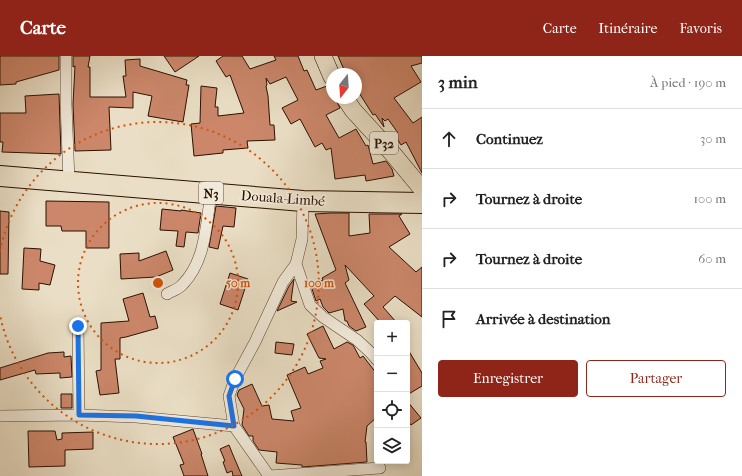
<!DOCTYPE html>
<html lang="fr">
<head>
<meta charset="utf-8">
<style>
  body { margin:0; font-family:"IM FELL French Canon",serif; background:#f2f2f2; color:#222 }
  .controls { position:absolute; right:12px; bottom:12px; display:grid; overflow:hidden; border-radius:4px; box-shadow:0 2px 10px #0003 }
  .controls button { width:36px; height:36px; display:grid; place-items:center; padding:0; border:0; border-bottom:1px solid #e0e0e0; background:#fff; color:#222; font:20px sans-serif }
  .compass { position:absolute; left:326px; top:12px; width:36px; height:36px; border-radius:50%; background:#fff; box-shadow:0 2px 10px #0003; rotate:197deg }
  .stop { position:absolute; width:12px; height:12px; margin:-9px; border:3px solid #1a73e8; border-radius:50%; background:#fff }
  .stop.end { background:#1a73e8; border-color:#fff; box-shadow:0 1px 4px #0008 }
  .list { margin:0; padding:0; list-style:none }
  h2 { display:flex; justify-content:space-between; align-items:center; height:52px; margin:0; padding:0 16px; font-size:17px }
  h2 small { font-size:13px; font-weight:400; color:#767676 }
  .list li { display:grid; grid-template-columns:26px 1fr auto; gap:12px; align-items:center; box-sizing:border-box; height:60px; padding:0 16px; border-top:1px solid #e0e0e0 }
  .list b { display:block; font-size:15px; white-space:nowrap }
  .list em { font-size:13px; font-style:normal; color:#767676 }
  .actions { display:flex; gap:8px; padding:12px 16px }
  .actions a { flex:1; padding:9px 0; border:1px solid #8f2418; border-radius:4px; text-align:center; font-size:14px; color:#8f2418 }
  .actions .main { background:#8f2418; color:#fff }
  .icon { flex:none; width:22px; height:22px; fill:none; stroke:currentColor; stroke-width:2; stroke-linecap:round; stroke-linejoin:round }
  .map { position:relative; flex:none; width:422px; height:420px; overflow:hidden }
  header { display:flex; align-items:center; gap:24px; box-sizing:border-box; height:56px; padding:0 20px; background:#8f2418; color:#fff }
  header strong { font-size:19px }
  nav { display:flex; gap:22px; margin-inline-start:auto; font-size:14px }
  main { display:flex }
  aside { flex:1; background:#fff }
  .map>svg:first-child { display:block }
</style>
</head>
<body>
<header>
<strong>Carte</strong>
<nav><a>Carte</a><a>Itinéraire</a><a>Favoris</a></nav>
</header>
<main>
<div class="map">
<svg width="422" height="420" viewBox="0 0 422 420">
  <rect width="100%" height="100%" fill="#eadfc6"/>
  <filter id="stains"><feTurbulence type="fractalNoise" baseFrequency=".005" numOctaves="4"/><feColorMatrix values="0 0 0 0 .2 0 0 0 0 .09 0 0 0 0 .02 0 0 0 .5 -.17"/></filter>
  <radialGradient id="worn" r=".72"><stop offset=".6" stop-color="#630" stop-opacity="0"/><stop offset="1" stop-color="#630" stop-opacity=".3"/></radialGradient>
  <!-- building -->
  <path fill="#cc876b" stroke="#2a1000" d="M0,0H59V14L16,26V28L0,29Z
    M73,0H90L88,11H90V41H126L123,20H126L125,4L140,3V10L187,24L186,29H189L183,66L148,60L152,40L133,36V52L109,51L111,94L75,95L73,48L75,10L73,11Z
    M164,0H199L175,16Z
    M223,0H242L250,13L276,4L274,0H298L304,15L307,14L316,34L327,30L332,42H335L340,52L326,59L339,82L356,73L366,90L368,89L373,108L386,105L392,113L394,120L366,125L365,119L335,123L331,92L326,94L322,87L315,91L300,63L291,68L282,52L298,44L286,21L270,28L266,22L267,29L266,30L268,40L270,69H274L275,84L247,85L248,92L223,94V97L194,100L191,68L200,67L201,30L217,32L215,51H218V60L244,57L230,19L226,21L216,5Z
    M338,0H422V7L411,10L421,26L394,42L413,67L422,61V117L406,86L401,89L395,79L398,77L388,63L385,65L382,62L384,71L375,58L373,59L356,32V18H346Z
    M59,38L61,98L2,96L3,86H0V57H26L25,40Z
    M46,145L109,146V192H86V175H62L61,170H46Z
    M216,150L236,152L234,171L223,170L218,193L209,191Z
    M162,153L181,155V154L201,157L198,177L186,176L184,191L176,190L178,175L160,174Z
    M0,155L9,156L8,218H0Z
    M331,157H349V180L370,177L369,158H402L399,160L410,178L389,191L416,216L422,211V261L395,240L383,251L397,267H381L364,248L374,240L345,209L349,224L345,227L366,271L356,275L349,270L347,265H345L343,253L329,257L323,251L320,243L316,245L311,230L323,224L322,222L336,214L315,158Z
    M24,192L41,193L40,205L55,209L50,229L39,227V234L22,233Z
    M166,195L173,214L156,221L121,223L120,198L139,197V205Z
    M230,217L248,223L238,254L220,248Z
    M294,223L291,245L297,246L277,255L289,230Z
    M143,237L150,261L155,260L158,272L126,281L120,282V303H115L119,337L100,339L96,315L101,314V267L129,265L123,243Z
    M323,270L334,293L347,286L353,289L360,302L363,300L377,318V361L367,370L365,386H366L367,406L302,411V409L276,407L277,396L259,394L253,385V380H249L242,369L244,353L237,339L239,334L252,328L262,350L269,349L272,363L294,365L291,355L301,352L287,319L305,311L308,318L323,312L320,305L326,303L319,302L307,278Z
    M276,286L294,288L292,299L275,297Z
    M407,292L422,317V330L407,339Z
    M64,296V301L71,300L72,321L60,322V317L36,318L35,314L0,324V312L48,297Z
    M61,338H72V352H61Z
    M407,345L421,362L411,369L407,364Z
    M193,373L202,398H201L208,420H184L180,409L184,408L173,381Z
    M28,375H55L57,384L62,383V377L93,376V393L65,394V410L29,411Z
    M229,389L233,399L242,420H233L232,415L227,417L223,406L225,405L220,393Z"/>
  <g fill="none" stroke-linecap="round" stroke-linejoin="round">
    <!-- street casing -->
    <g stroke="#5a4432" stroke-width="12">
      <path id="street" d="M66,0V48L69,125
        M296,208L310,249L323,261L357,284L370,296L377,304
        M167,238C172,235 179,233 183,228C206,204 206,168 211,137
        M78,270L79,359
        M0,360L79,359L136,361L234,370
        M269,420L234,370L229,340L235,323L255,286L283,226L296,208L302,183L303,145
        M269,420L380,412"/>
    </g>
    <!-- primary casing -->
    <g stroke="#2a1000" stroke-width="18">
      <path id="primary" d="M323,0L332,21
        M345,42L353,54L393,98L422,133"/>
    </g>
    <!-- highway casing -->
    <g stroke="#2a1000" stroke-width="22">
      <path id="highway" d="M0,120L303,145L422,147"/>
    </g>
    <!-- street -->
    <use href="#street" stroke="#f1eada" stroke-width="11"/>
    <!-- primary -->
    <use href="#primary" stroke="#eadfc6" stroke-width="17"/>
    <!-- highway -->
    <use href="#highway" stroke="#eadfc6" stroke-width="20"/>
  </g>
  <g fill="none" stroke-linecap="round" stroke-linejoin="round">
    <!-- route -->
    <path stroke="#1a73e8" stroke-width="5" d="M78,270L79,359L136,360L234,370L229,340L235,323"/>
  </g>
  <!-- distance rings -->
  <g fill="none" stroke="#d5520b" stroke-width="2" stroke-dasharray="2 4">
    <circle cx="158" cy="227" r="80"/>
    <path d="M0 195A161 161 0 1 1 0 259"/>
  </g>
  <g text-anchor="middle" stroke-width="3" stroke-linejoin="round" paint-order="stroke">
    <!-- shield labels -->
    <g fill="#f1eada" stroke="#665141" stroke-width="1">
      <rect x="370" y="76" width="28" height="22" rx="3"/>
      <rect x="199" y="126" width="24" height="22" rx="3"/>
    </g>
    <g font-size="13" font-weight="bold" fill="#2a1000">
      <text x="384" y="92">P32</text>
      <text x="211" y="142">N3</text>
    </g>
    <!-- street labels -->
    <g font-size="14" fill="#2a1000" stroke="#f1eada">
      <text transform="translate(283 142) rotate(4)" y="5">Douala-Limbé</text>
    </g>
  </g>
  <circle cx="158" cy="227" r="6" fill="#d5520b" stroke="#f1eada" stroke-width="2"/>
  <g font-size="12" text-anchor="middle" font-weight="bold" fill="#d5520b" stroke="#f1eada" stroke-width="3" stroke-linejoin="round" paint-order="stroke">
    <text x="238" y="231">50 m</text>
    <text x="319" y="231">100 m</text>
  </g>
  <rect width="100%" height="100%" filter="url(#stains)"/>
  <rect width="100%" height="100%" fill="url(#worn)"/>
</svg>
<div class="controls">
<button>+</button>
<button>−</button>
<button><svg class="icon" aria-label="locate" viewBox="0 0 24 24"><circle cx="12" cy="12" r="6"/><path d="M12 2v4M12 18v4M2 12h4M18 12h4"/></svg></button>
<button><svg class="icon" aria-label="layers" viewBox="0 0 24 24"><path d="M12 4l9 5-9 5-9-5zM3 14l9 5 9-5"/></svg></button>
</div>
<svg class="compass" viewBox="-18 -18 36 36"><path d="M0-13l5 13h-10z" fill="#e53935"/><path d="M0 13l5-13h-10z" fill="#767676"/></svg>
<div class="stop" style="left:235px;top:323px"></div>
<div class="stop end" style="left:78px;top:270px"></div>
</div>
<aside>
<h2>3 min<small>À pied · 190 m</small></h2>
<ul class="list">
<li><svg class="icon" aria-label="ahead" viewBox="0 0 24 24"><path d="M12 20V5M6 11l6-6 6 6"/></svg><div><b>Continuez</b></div><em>30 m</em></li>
<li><svg class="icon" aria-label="right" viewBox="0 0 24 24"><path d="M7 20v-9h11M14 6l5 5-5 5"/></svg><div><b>Tournez à droite</b></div><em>100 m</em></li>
<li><svg class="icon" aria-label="right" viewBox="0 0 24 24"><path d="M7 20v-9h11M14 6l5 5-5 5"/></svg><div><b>Tournez à droite</b></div><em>60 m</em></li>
<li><svg class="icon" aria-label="arrive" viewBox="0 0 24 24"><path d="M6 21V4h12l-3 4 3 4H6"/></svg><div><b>Arrivée à destination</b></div></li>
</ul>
<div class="actions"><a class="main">Enregistrer</a><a>Partager</a></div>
</aside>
</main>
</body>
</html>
